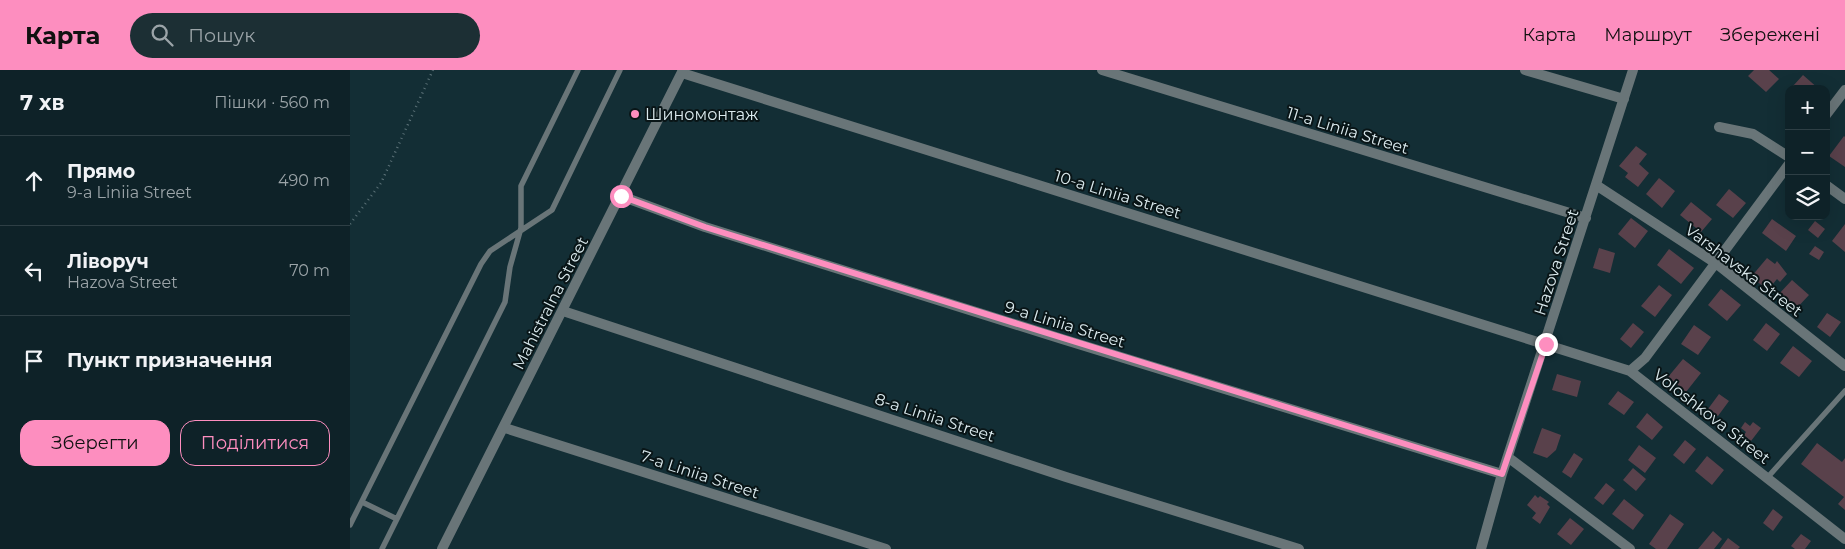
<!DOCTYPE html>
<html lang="uk">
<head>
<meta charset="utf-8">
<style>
  body { margin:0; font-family:Montserrat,sans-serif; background:#1c2f34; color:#f1f3f6 }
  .controls { position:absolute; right:15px; top:15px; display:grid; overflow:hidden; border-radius:10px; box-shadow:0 5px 20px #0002 }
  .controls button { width:45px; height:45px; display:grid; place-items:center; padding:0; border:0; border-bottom:1px solid #2e3f45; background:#0e2228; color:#f1f3f6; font:25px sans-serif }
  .stop { position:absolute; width:15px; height:15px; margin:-11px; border:4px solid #fd8ebf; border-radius:50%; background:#fff }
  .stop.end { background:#fd8ebf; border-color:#fff; box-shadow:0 1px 5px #0008 }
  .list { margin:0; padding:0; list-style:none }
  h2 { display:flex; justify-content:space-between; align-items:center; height:65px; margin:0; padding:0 20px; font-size:21px }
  h2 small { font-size:16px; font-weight:400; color:#9ba4a8 }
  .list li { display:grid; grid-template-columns:32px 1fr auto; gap:15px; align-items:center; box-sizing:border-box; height:90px; padding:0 20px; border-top:1px solid #2e3f45 }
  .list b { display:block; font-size:19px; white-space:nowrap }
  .list p { margin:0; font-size:16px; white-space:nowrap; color:#9ba4a8 }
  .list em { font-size:16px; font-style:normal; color:#9ba4a8 }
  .actions { display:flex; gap:10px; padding:15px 20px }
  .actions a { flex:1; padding:11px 0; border:1px solid #fd8ebf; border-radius:15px; text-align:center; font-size:18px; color:#fd8ebf }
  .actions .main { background:#fd8ebf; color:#111 }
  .icon { flex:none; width:28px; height:28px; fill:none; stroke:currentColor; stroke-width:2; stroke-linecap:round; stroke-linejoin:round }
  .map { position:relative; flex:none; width:1495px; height:479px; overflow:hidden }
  header { display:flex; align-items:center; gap:30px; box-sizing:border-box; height:70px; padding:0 25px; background:#fd8ebf; color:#111 }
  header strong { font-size:24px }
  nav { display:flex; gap:28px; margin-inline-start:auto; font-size:18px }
  .search { width:350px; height:45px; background:#1c2f34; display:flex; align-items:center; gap:12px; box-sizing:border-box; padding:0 18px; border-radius:28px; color:#9ba4a8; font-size:19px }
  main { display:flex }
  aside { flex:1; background:#0e2228 }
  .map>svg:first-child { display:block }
</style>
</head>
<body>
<header>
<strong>Карта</strong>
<div class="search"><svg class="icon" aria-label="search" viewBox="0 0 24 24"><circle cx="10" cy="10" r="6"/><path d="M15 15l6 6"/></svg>Пошук</div>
<nav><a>Карта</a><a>Маршрут</a><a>Збережені</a></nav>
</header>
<main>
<aside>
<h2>7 хв<small>Пішки · 560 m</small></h2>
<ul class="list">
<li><svg class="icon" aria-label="ahead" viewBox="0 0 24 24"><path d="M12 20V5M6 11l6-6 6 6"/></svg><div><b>Прямо</b><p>9-a Liniia Street</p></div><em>490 m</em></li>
<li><svg class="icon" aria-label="left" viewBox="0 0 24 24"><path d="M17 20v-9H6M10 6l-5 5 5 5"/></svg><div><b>Ліворуч</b><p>Hazova Street</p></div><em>70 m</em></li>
<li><svg class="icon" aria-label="arrive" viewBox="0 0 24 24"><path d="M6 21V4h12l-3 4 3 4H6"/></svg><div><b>Пункт призначення</b></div></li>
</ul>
<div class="actions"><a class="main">Зберегти</a><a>Поділитися</a></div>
</aside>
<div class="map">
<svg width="1495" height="479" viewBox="0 0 1495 479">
  <rect width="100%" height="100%" fill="#132e35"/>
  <!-- building -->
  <path fill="#59414b" d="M1404,0H1419L1429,9L1416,22L1398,6Z
    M1453,5L1469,19H1446L1443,16Z
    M1494,66L1495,67V97L1479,86Z
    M1286,76L1297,84L1289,94L1299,103L1288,117L1275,107L1278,103L1269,96Z
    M1309,108L1325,121L1312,138L1296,124Z
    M1379,119L1396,133L1383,148L1366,135Z
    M1341,132L1362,149L1351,162L1330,145Z
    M1281,148L1298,161L1285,178L1268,164Z
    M1422,149L1446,166L1436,181L1412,163Z
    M1465,151L1475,159L1468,168L1458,160Z
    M1495,154V182L1482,171Z
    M1465,176L1474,182L1469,190L1459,184Z
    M1249,178L1265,183L1260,203L1243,198Z
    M1319,179L1344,198L1331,214L1307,195Z
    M1417,188L1425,194L1427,191L1437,204L1430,212L1427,209L1418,220L1401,207Z
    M1442,210L1459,225L1445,240L1428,225Z
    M1309,215L1322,225L1305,247L1291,236Z
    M1371,219L1391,235L1377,251L1358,235Z
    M1477,243L1491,252L1480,267L1467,257Z
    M1283,253L1294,262L1281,278L1270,269Z
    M1416,253L1430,264L1417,281L1403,270Z
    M1344,255L1361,267L1348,285L1331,274Z
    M1443,276L1462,291L1449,307L1430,293Z
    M1333,289L1351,303L1336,322L1318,307Z
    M1207,304L1231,311L1227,327L1202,320Z
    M1268,321L1284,332L1274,345L1258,334Z
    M1369,324L1379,331L1368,346L1358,339Z
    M1297,343L1313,357L1302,370L1286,357Z
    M1395,352L1400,356L1403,352L1411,358L1401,371L1394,365L1396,362L1391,358Z
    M1192,358L1211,365L1206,380L1197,388L1183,383Z
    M1335,370L1346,379L1334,394L1323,385Z
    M1467,373L1492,392L1495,388V440L1488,434L1494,427L1451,394Z
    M1289,375L1306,388L1295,403L1278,390Z
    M1224,383L1233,389L1221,408L1212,402Z
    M1357,386L1374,400L1362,415L1345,401Z
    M1283,398L1296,409L1286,421L1273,410Z
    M1256,413L1265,420L1253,435L1244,428Z
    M1185,425L1188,428L1190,426L1199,432L1197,434L1200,437L1190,454L1182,448L1186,443L1177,435Z
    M1274,429L1294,445L1283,460L1262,444Z
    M1423,439L1433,447L1423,461L1413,453Z
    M1320,444L1334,454L1317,479H1306L1299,474Z
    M1220,448L1234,459L1221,475L1207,464Z
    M1363,461L1372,469L1364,479H1348Z
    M1451,464L1461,471L1455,479H1445L1441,476Z
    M1378,468L1390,477L1388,479H1370Z"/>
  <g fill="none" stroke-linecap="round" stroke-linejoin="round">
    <!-- path -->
    <path stroke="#5d7379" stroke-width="2.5" stroke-dasharray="1 4" stroke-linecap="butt" d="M0,154L31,113L83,0"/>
    <!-- service -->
    <path stroke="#697578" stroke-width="5.5" d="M1417,408L1495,321
      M12,432L47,449
      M0,455L131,194L140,181L202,140L270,0
      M32,479L155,232L160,197L171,158V116L228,0"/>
    <!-- minor -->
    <path stroke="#697578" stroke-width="10" d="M752,0L1236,148
      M1175,0L1274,29
      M332,3L1280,301L1495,469
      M1476,45L1495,20
      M1369,57L1403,64L1439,87
      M1246,115L1367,194L1495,296
      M1476,115L1495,129
      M271,126L355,157L712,269L1152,404
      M213,241L716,407L949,479
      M1280,301L1295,288L1439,94
      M155,358L536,479
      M1159,388L1280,479
      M1131,479L1152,404L1283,0"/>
    <!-- tertiary -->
    <path stroke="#697578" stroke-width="10" d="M92,479L333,0"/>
  </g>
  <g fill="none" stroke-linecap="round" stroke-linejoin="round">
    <!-- route -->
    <path stroke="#fd8ebf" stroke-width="6" d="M271,126L355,157L1152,404L1196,274"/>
  </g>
  <!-- markers -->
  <circle fill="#fd8ebf" stroke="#091517" stroke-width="2" cx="285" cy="44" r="5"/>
  <g text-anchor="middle" stroke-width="4" stroke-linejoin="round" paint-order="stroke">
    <!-- poi labels -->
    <g font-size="16" fill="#dbeaee" stroke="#091517" text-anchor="start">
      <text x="295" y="50">Шиномонтаж</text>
    </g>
    <!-- street labels -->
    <g font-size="16" fill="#dbeaee" stroke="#091517">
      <text transform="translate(998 60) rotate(17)" y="6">11-a Liniia Street</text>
      <text transform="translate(768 124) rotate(17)" y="6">10-a Liniia Street</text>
      <text transform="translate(1206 192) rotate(-72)" y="6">Hazova Street</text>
      <text transform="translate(1394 200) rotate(37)" y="6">Varshavska Street</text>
      <text transform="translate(200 233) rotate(-63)" y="6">Mahistralna Street</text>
      <text transform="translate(715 254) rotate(17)" y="6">9-a Liniia Street</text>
      <text transform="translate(1362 346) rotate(38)" y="6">Voloshkova Street</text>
      <text transform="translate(585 347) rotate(18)" y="6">8-a Liniia Street</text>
      <text transform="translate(350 404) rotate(18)" y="6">7-a Liniia Street</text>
    </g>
  </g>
</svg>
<div class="controls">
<button>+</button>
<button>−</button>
<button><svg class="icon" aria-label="layers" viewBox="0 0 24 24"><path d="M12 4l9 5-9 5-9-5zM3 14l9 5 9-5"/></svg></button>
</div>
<div class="stop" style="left:271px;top:126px"></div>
<div class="stop end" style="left:1196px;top:274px"></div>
</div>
</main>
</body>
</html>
